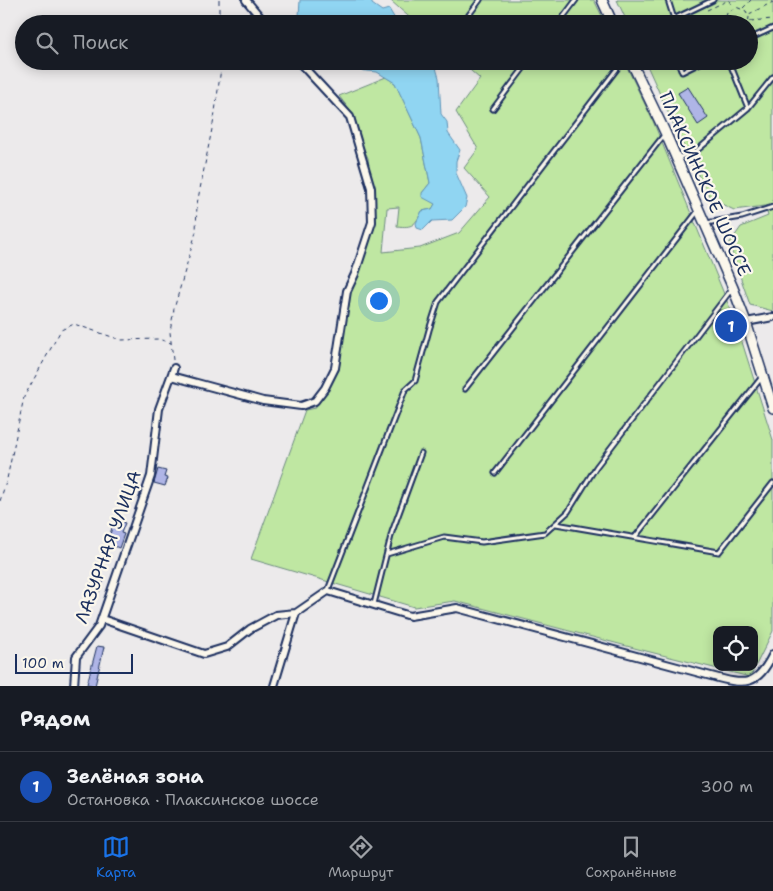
<!DOCTYPE html>
<html lang="ru">
<head>
<meta charset="utf-8">
<style>
  body { margin:0; font-family:"Shantell Sans",sans-serif; background:#20242c; color:#f1f3f6 }
  .controls { position:absolute; right:15px; bottom:15px; display:grid; overflow:hidden; border-radius:10px; box-shadow:0 2px 12px #0003 }
  .controls button { width:45px; height:45px; display:grid; place-items:center; padding:0; border:0; border-bottom:1px solid #363941; background:#171b24; color:#f1f3f6; font:25px sans-serif }
  .scale { position:absolute; left:15px; bottom:12px; width:118px; box-sizing:border-box; padding-left:5px; border:2px solid #1b2f5e; border-top:0; font-size:14px; line-height:18px; white-space:nowrap; color:#1b2f5e; -webkit-text-stroke:4px #fbf7ec; paint-order:stroke }
  .you { position:absolute; left:378px; top:300px; width:18px; height:18px; margin:-12px; border:4px solid #fff; border-radius:50%; background:#1a73e8; box-shadow:0 0 0 8px #1a73e833 }
  .badge { display:grid; place-items:center; width:32px; height:32px; border-radius:50%; background:#1a73e8; color:#fff; font-size:16px; font-weight:700 }
  .pin { position:absolute; translate:-50% -50%; border:2px solid #fff; box-shadow:0 1px 5px #0006 }
  .list { margin:0; padding:0; list-style:none }
  h2 { display:flex; justify-content:space-between; align-items:center; height:65px; margin:0; padding:0 20px; font-size:21px }
  h2 small { font-size:16px; font-weight:400; color:#9ea1a6 }
  .list li { display:grid; grid-template-columns:32px 1fr auto; gap:15px; align-items:center; box-sizing:border-box; height:70px; padding:0 20px; border-top:1px solid #363941 }
  .list b { display:block; font-size:19px; white-space:nowrap }
  .list p { margin:0; font-size:16px; white-space:nowrap; color:#9ea1a6 }
  .list em { font-size:16px; font-style:normal; color:#9ea1a6 }
  .icon { flex:none; width:28px; height:28px; fill:none; stroke:currentColor; stroke-width:2; stroke-linecap:round; stroke-linejoin:round }
  .map { position:relative; flex:none; width:773px; height:686px; overflow:hidden }
  .search { position:absolute; background:#171b24; box-shadow:0 2px 12px #0003; left:15px; right:15px; top:15px; height:55px; display:flex; align-items:center; gap:12px; box-sizing:border-box; padding:0 18px; border-radius:28px; color:#9ea1a6; font-size:19px }
  .sheet { height:135px; background:#171b24 }
  nav { display:flex; justify-content:space-around; align-items:center; box-sizing:border-box; height:70px; border-top:1px solid #363941; background:#171b24; font-size:14px; color:#9ea1a6 }
  nav a { display:grid; justify-items:center; gap:2px }
  nav .on { color:#1a73e8 }
  .map>svg:first-child { display:block }
</style>
</head>
<body>
<div class="map">
<svg width="773" height="686" viewBox="0 0 773 686">
  <rect width="100%" height="100%" fill="#eceaeb"/>
  <filter id="ink" filterUnits="userSpaceOnUse"><feTurbulence type="fractalNoise" baseFrequency=".02" numOctaves="2"/><feDisplacementMap in="SourceGraphic" scale="10" xChannelSelector="R" yChannelSelector="G"/><feConvolveMatrix kernelMatrix="1 2 1 2 8 2 1 2 1" color-interpolation-filters="sRGB"/></filter>
  <g filter="url(#ink)">
    <!-- green -->
    <path fill="#bfe7a2" stroke="#6d8b80" fill-rule="evenodd" d="M390,0H594L606,24H417Z
      M617,0H773V311L750,305L729,244L741,227L768,216L765,206L734,210L711,199L687,154L645,61H749V24H628Z
      M460,61H624L653,121L736,323L773,440V631L750,677L638,649L455,601L414,607L251,559L305,410L315,408L339,370L348,301L374,229V214L368,158L360,141L354,116L339,96L386,77L395,83L421,138L430,183L422,193L435,204L432,209L422,211C415,225 413,228 397,226L399,207L387,208L383,252L420,248L459,233L490,197L464,168L478,149L456,112L480,79ZM717,630H754V667H717Z"/>
    <!-- water -->
    <path fill="#90d5f2" stroke="#6193b7" d="M300,0H372V4L382,11L389,9L398,24H304L299,16Z
      M332,61H434L439,78L441,114L447,122L448,133L460,150L456,161V173L467,198L465,207L452,220L432,221L423,230L417,228L416,223L422,211L432,209L435,204L422,197V193L430,183L421,138L395,83L377,72L347,69Z"/>
    <!-- building -->
    <path fill="#afb5e6" stroke="#1b2f5e" d="M688,87L708,118L698,125L678,93Z
      M158,469L166,471L164,477L168,478L165,486L154,483Z
      M115,519L125,523L121,533L124,534L119,548L107,543Z
      M95,576L104,580L99,592L90,589Z
      M97,646L104,647L95,686L87,684Z"/>
    <g fill="none" stroke-linecap="round" stroke-linejoin="round">
      <!-- service casing -->
      <g stroke="#1b2f5e" stroke-width="7">
        <path id="service" d="M668,0L674,19
          M462,24L480,0
          M558,24L576,0
          M663,24L713,0
          M749,39L773,28
          M678,61L682,72L704,61
          M729,61L748,108
          M493,109L529,61
          M677,158L695,152L748,108L773,77
          M706,223L742,217L773,207
          M465,389L664,135
          M495,473L698,211
          M556,524L719,552L773,483
          M635,537L762,377
          M387,554L444,537L482,542L545,533L568,512L596,467L731,290
          M328,590L405,390L415,381L429,330L438,302L623,61
          M374,604L392,532L421,453"/>
      </g>
      <!-- minor casing -->
      <g stroke="#1b2f5e" stroke-width="10">
        <path id="minor" d="M246,0L266,24
          M746,322L773,317
          M171,376L263,401L301,406L315,401L325,388L335,368L347,291L355,274L372,222L371,188L350,117L298,61
          M102,619L204,654L227,647L250,629L276,615L296,613L328,591L410,616L457,608L711,676C746,686 757,686 773,654
          M74,686L76,657L99,626L151,476L159,409L174,368
          M274,686L296,613"/>
      </g>
      <!-- secondary casing -->
      <g stroke="#1b2f5e" stroke-width="12">
        <path id="secondary" d="M602,0L613,24
          M631,61L665,132L733,288L746,322L773,408"/>
      </g>
      <!-- path -->
      <path stroke="#1b2f5e" stroke-width="1" stroke-dasharray="4 4" stroke-linecap="butt" d="M219,0V24
        M729,0L732,7
        M743,8L751,0
        M707,10L729,0
        M749,14L773,2
        M691,17L725,16
        M750,21L773,19
        M727,24L725,20L727,13L736,7L746,11L749,17L748,24
        M173,360L170,332L174,309L196,232L197,204L214,119L222,61
        M0,501L7,479L24,397L61,330L74,324L121,340L158,339L171,343"/>
      <!-- service -->
      <use href="#service" stroke="#fbf7ec" stroke-width="3"/>
      <!-- minor -->
      <use href="#minor" stroke="#fbf7ec" stroke-width="6"/>
      <!-- secondary -->
      <use href="#secondary" stroke="#fbf7ec" stroke-width="9"/>
    </g>
  </g>
  <g text-anchor="middle" stroke-width="4.5" stroke-linejoin="round" paint-order="stroke">
    <!-- street labels -->
    <g font-size="18" fill="#1b2f5e" stroke="#fbf7ec">
      <text transform="translate(705 184) rotate(66)" y="6">ПЛАКСИНСКОЕ ШОССЕ</text>
      <text transform="translate(108 547) rotate(-70)" y="6">ЛАЗУРНАЯ УЛИЦА</text>
    </g>
  </g>
</svg>
<div class="controls">
<button><svg class="icon" aria-label="locate" viewBox="0 0 24 24"><circle cx="12" cy="12" r="6"/><path d="M12 2v4M12 18v4M2 12h4M18 12h4"/></svg></button>
</div>
<div class="scale">100 m</div>
<div class="you"></div>
<div class="pin badge" style="left:731px;top:326px;background:#1a4fb4">1</div>
<div class="search"><svg class="icon" aria-label="search" viewBox="0 0 24 24"><circle cx="10" cy="10" r="6"/><path d="M15 15l6 6"/></svg>Поиск</div>
</div>
<section class="sheet">
<h2>Рядом<small></small></h2>
<ul class="list">
<li><span class="badge" style="background:#1a4fb4">1</span><div><b>Зелёная зона</b><p>Остановка · Плаксинское шоссе</p></div><em>300 m</em></li>
</ul>
</section>
<nav>
<a class="on"><svg class="icon" aria-label="map" viewBox="0 0 24 24"><path d="M3 6l6-2 6 2 6-2v14l-6 2-6-2-6 2zM9 4v14M15 6v14"/></svg>Карта</a>
<a><svg class="icon" aria-label="directions" viewBox="0 0 24 24"><path d="M12 3l9 9-9 9-9-9zM9 14v-3h6M13 9l2 2-2 2"/></svg>Маршрут</a>
<a><svg class="icon" aria-label="saved" viewBox="0 0 24 24"><path d="M7 4h10v16l-5-4-5 4z"/></svg>Сохранённые</a>
</nav>
</body>
</html>
